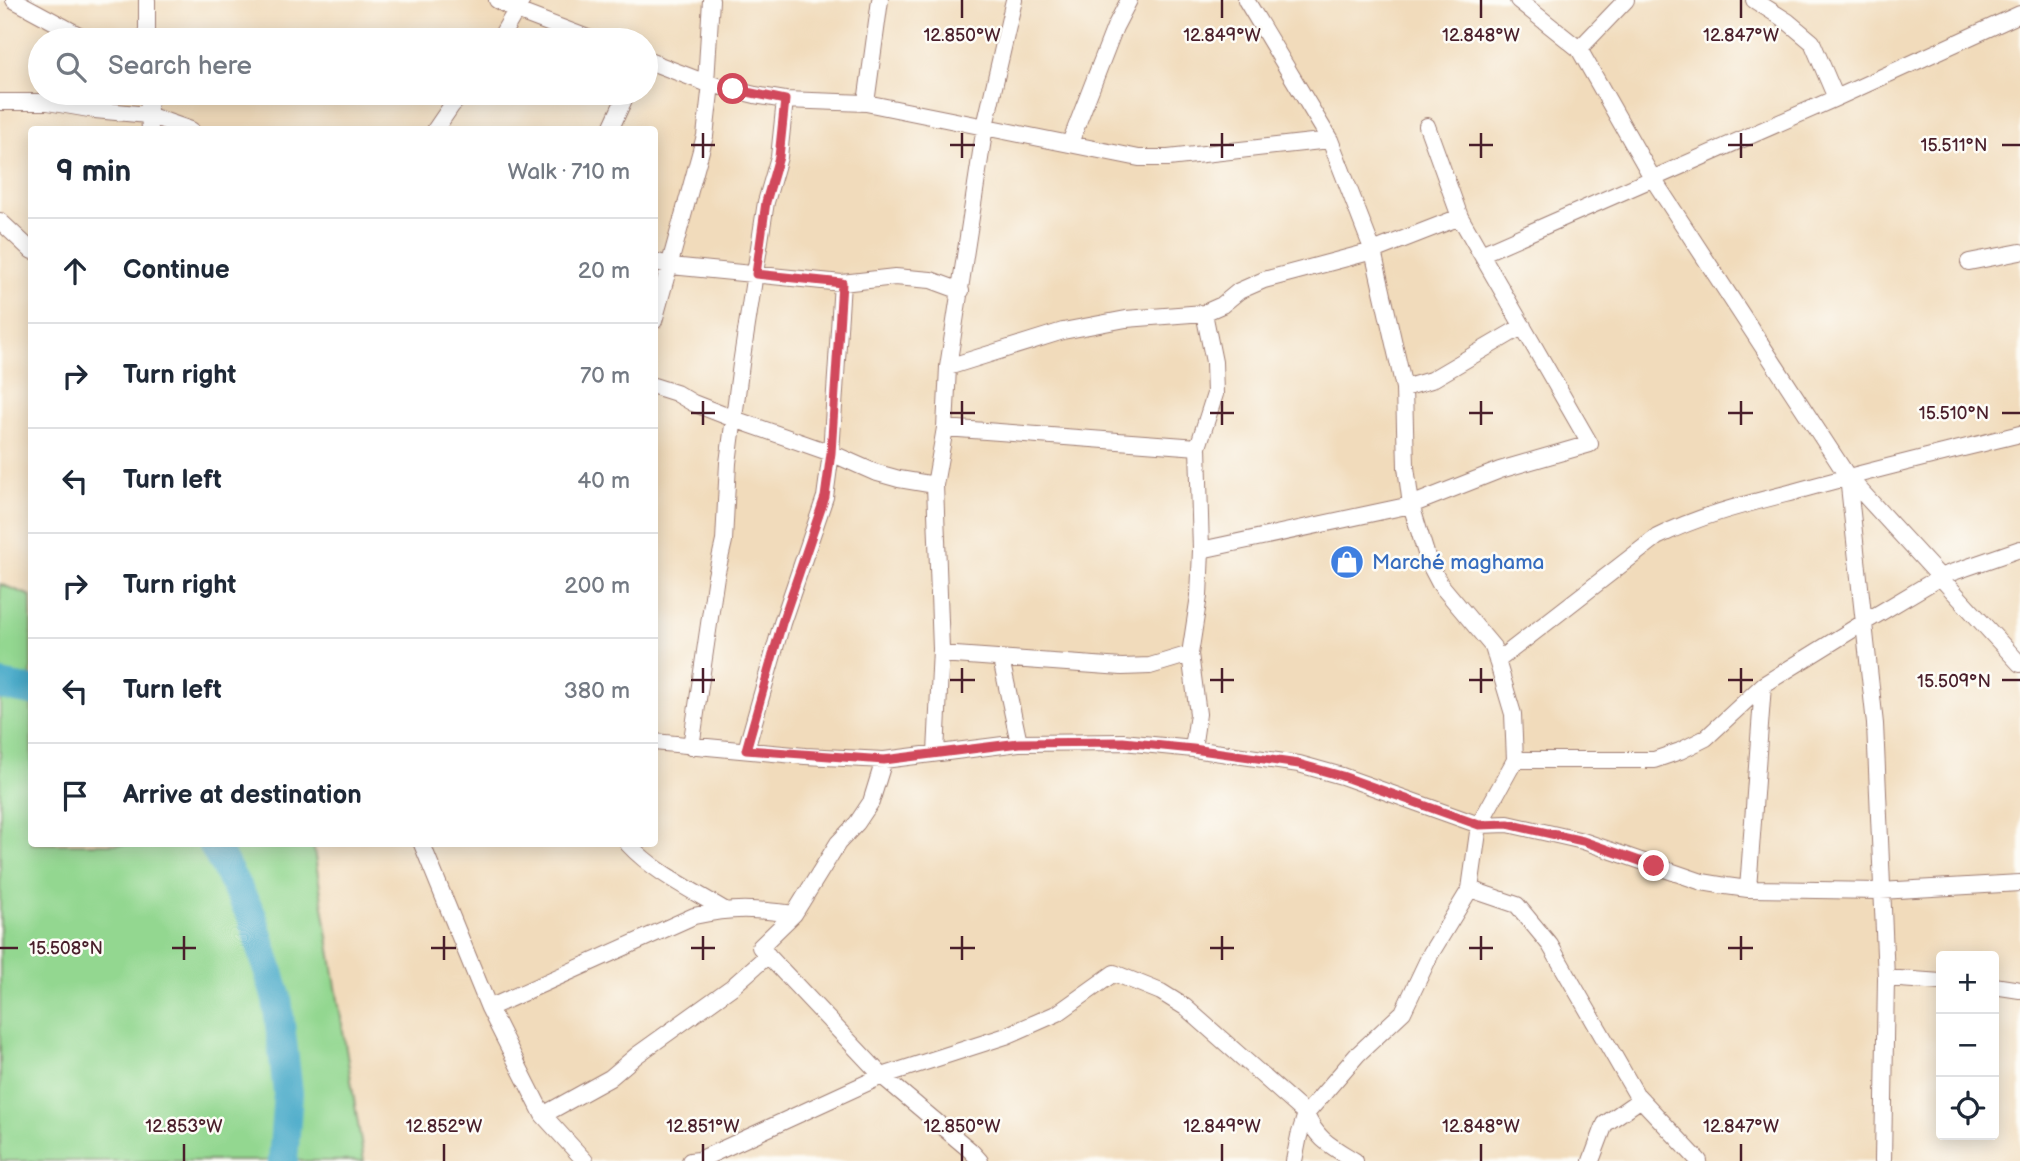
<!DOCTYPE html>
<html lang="en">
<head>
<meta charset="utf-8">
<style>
  body { margin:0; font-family:"Balsamiq Sans",sans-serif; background:#f6f6f7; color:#1f2937 }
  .controls { position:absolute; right:21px; bottom:21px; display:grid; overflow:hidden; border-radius:7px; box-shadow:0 4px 18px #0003 }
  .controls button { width:63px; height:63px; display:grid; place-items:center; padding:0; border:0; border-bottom:2px solid #e0e1e3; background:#fff; color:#1f2937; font:35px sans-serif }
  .stop { position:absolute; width:21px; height:21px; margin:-16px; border:5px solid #d1495b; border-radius:50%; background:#fff }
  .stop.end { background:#d1495b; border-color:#fff; box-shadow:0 2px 7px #0008 }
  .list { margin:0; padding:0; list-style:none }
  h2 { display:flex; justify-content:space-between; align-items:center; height:91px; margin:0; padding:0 28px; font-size:30px }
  h2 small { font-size:23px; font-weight:400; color:#747a83 }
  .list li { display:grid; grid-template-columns:46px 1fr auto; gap:21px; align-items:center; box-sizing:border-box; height:105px; padding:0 28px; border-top:2px solid #e0e1e3 }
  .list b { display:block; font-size:26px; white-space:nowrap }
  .list em { font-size:23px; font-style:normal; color:#747a83 }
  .icon { flex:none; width:38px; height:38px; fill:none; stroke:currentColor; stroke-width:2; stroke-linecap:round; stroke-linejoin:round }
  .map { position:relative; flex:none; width:2020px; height:1161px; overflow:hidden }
  .search { position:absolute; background:#fff; box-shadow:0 4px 18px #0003; left:28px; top:28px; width:630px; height:77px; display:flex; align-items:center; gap:18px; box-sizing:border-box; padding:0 24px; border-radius:38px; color:#747a83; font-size:26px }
  .panel { position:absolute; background:#fff; box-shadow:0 4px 18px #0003; left:28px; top:126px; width:630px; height:721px; border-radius:7px }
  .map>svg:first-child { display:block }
</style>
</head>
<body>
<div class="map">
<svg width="2020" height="1161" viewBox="0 0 2020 1161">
  <rect width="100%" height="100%" fill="#fdfcf7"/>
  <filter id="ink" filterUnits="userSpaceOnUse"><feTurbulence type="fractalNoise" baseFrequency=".0143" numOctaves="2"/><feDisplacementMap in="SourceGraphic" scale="14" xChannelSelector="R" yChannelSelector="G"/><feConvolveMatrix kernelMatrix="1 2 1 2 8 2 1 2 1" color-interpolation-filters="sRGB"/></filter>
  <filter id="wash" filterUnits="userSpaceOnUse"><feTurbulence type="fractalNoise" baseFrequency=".00686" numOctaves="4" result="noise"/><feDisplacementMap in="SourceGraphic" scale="28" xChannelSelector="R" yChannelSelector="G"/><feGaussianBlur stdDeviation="1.57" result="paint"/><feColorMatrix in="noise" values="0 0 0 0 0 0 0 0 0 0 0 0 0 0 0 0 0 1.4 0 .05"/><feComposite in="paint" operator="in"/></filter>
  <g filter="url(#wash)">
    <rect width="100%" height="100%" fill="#f1dbbb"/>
    <!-- green -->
    <path fill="#93d790" stroke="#6e7b5e" stroke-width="2" d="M0,584L31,596L32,844H313L364,1161H0Z"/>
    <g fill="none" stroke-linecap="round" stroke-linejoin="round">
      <!-- river -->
      <path stroke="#4aaac9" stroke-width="30" d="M0,685L32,691
        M213,844L252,916L277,999L288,1093L283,1161"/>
    </g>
  </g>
  <g filter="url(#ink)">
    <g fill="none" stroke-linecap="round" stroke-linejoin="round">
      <!-- street casing -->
      <g stroke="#9e7d73" stroke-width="18">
        <path id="street" d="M14,0L88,40
          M147,0V40
          M497,0L517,11L593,40
          M1246,0L1330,140L1373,251L1404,388L1406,467L1411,505L1429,563L1440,584L1493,647L1513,714L1515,760L1479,825L1470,889L1431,953L1403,1012L1357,1055L1306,1114L1299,1136L1294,1161
          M1518,0L1579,49L1653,179L1848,477L2020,664
          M1754,0L1787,21L1812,42L1836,98
          M499,40L522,0
          M1579,49L1626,0
          M646,60L706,83L755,95L785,100L866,103L1139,158H1168L1330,140
          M706,83L711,0
          M148,93L150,130
          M0,102H48L95,110L148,115L191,130
          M866,103L880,0
          M435,130L452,105L464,93
          M610,130L627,93
          M1070,143L1115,27L1129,0
          M0,221L32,251
          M1481,254L1836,98L2020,14
          M654,261L671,266L842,283L895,277L931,280L961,291
          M1969,262L2020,252
          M654,321L705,136L711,84
          M948,367L1063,331L1126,319L1204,313L1222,305L1239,291L1264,280L1373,251L1460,217
          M654,386L676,393L693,403L734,419L831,453L874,472L899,479L935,485
          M1404,388L1431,380L1523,326
          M945,428L1198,447
          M1848,477L1875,724L1886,978L1883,1161
          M1201,550L1411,505L1500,470L1590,444L1460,217L1427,126
          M941,654L1122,667L1150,666L1190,654
          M1001,659L1019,743
          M1497,661L1657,537C1700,515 1746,504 1793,492C1868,471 1944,453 2020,434
          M654,742L805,756L884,760L1019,743L1123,742L1193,749L1299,764L1342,776L1479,825L1508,824L1583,841L1702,882L1726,886L1748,889L1880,891L2020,883
          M691,747L716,576L724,541L728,463L741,364L766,202L779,157L785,100
          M1193,749L1198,714L1190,654L1199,596L1201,550L1198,447L1215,394L1214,362L1204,313
          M746,750L782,623L825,497L831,453L842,283
          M936,753L941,649L935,485L945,428L948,367L985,126L1014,0
          M884,760L871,802L857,823L838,843L794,914L760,947L882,1076L971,1151L980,1161
          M1515,760H1654L1680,751L1706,738L1763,685L1863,623L1942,576L2020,549
          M422,844L489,1008L543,1115L585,1161
          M628,844C654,872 690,889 723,909
          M1470,889L1517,905L1531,922L1550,945L1636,1094L1699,1161
          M1748,889L1763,685
          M1886,978L1941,982
          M1994,986L2020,990
          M489,1008L694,916C733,907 755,909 794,914
          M543,1115L610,1078L637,1055L732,987L768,955
          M690,1161L699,1160L882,1076L1006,1036L1058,1013L1114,973L1161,992L1185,1007L1306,1114C1317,1140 1331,1146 1355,1161
          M1591,1161L1605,1124L1641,1099"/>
      </g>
      <!-- street -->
      <use href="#street" stroke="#fff" stroke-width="16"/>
    </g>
  </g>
  <g fill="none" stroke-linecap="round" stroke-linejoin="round" filter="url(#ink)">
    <!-- route -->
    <path stroke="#d1495b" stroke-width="9" d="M733,89L785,100L779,157L766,202L756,274L842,283L831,453L825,497L782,623L746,750L884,760L1019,743L1123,742L1193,749L1299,764L1342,776L1479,825L1508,824L1525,828L1583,841L1654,866"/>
  </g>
  <!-- ticks -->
  <path fill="none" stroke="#4a1f2b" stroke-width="2.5" d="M962,0V18M1222,0V18M1481,0V18M1741,0V18M703,133V158M962,133V158M1222,133V158M1481,133V158M1741,133V158M691,145H715M950,145H975M1210,145H1234M1469,145H1493M1728,145H1753M2002,145H2020M703,401V425M962,401V425M1222,401V425M1481,401V425M1741,401V425M691,413H715M950,413H975M1210,413H1234M1469,413H1493M1728,413H1753M2002,413H2020M703,668V693M962,668V693M1222,668V693M1481,668V693M1741,668V693M691,680H715M950,680H975M1210,680H1234M1469,680H1493M1728,680H1753M2002,680H2020M184,936V960M444,936V960M703,936V960M962,936V960M1222,936V960M1481,936V960M1741,936V960M0,948H18M172,948H196M431,948H456M691,948H715M950,948H975M1210,948H1234M1469,948H1493M1728,948H1753M184,1144V1161M444,1144V1161M703,1144V1161M962,1144V1161M1222,1144V1161M1481,1144V1161M1741,1144V1161"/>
  <!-- icons -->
  <defs>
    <g id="shop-disc" transform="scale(1.75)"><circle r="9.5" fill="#3f7fe0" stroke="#fdfcf7"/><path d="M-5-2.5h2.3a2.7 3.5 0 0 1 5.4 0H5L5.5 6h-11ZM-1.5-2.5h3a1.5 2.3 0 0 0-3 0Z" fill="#fff"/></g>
  </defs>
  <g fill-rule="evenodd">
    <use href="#shop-disc" x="1347" y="562"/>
  </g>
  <g text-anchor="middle" stroke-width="5" stroke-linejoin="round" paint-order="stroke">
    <!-- shop labels -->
    <g font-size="21" fill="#366cbe" stroke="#fdfcf7" text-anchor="start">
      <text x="1372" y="569">Marché maghama</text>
    </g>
  </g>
  <g font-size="18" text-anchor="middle" fill="#4a1f2b" stroke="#fdfcf7" stroke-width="5" stroke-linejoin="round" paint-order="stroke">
    <text x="962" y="41">12.850°W</text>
    <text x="1222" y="41">12.849°W</text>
    <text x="1481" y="41">12.848°W</text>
    <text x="1741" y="41">12.847°W</text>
    <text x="1954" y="151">15.511°N</text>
    <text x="1954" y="419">15.510°N</text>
    <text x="1954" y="687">15.509°N</text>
    <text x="66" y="954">15.508°N</text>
    <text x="184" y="1132">12.853°W</text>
    <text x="444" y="1132">12.852°W</text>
    <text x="703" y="1132">12.851°W</text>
    <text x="962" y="1132">12.850°W</text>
    <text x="1222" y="1132">12.849°W</text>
    <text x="1481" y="1132">12.848°W</text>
    <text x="1741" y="1132">12.847°W</text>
  </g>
</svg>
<div class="controls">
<button>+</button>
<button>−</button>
<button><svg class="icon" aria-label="locate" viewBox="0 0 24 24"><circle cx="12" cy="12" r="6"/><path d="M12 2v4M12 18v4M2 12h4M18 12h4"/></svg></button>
</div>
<div class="stop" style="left:733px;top:89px"></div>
<div class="stop end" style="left:1654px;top:866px"></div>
<div class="search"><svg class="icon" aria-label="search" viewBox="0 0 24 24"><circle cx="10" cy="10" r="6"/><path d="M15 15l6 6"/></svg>Search here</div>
<section class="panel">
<h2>9 min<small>Walk · 710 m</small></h2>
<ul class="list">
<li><svg class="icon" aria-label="ahead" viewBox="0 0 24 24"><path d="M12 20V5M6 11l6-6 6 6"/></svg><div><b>Continue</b></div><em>20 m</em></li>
<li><svg class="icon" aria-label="right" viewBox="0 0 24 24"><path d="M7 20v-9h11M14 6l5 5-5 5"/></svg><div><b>Turn right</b></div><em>70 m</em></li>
<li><svg class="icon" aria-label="left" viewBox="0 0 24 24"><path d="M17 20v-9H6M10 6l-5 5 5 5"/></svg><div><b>Turn left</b></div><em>40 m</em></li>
<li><svg class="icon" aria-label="right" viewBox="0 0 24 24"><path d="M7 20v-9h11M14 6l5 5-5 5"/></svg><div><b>Turn right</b></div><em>200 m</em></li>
<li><svg class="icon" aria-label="left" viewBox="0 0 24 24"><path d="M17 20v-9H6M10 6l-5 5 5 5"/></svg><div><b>Turn left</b></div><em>380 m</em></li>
<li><svg class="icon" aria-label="arrive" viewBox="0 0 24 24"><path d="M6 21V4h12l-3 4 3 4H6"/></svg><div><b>Arrive at destination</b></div></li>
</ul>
</section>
</div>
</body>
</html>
